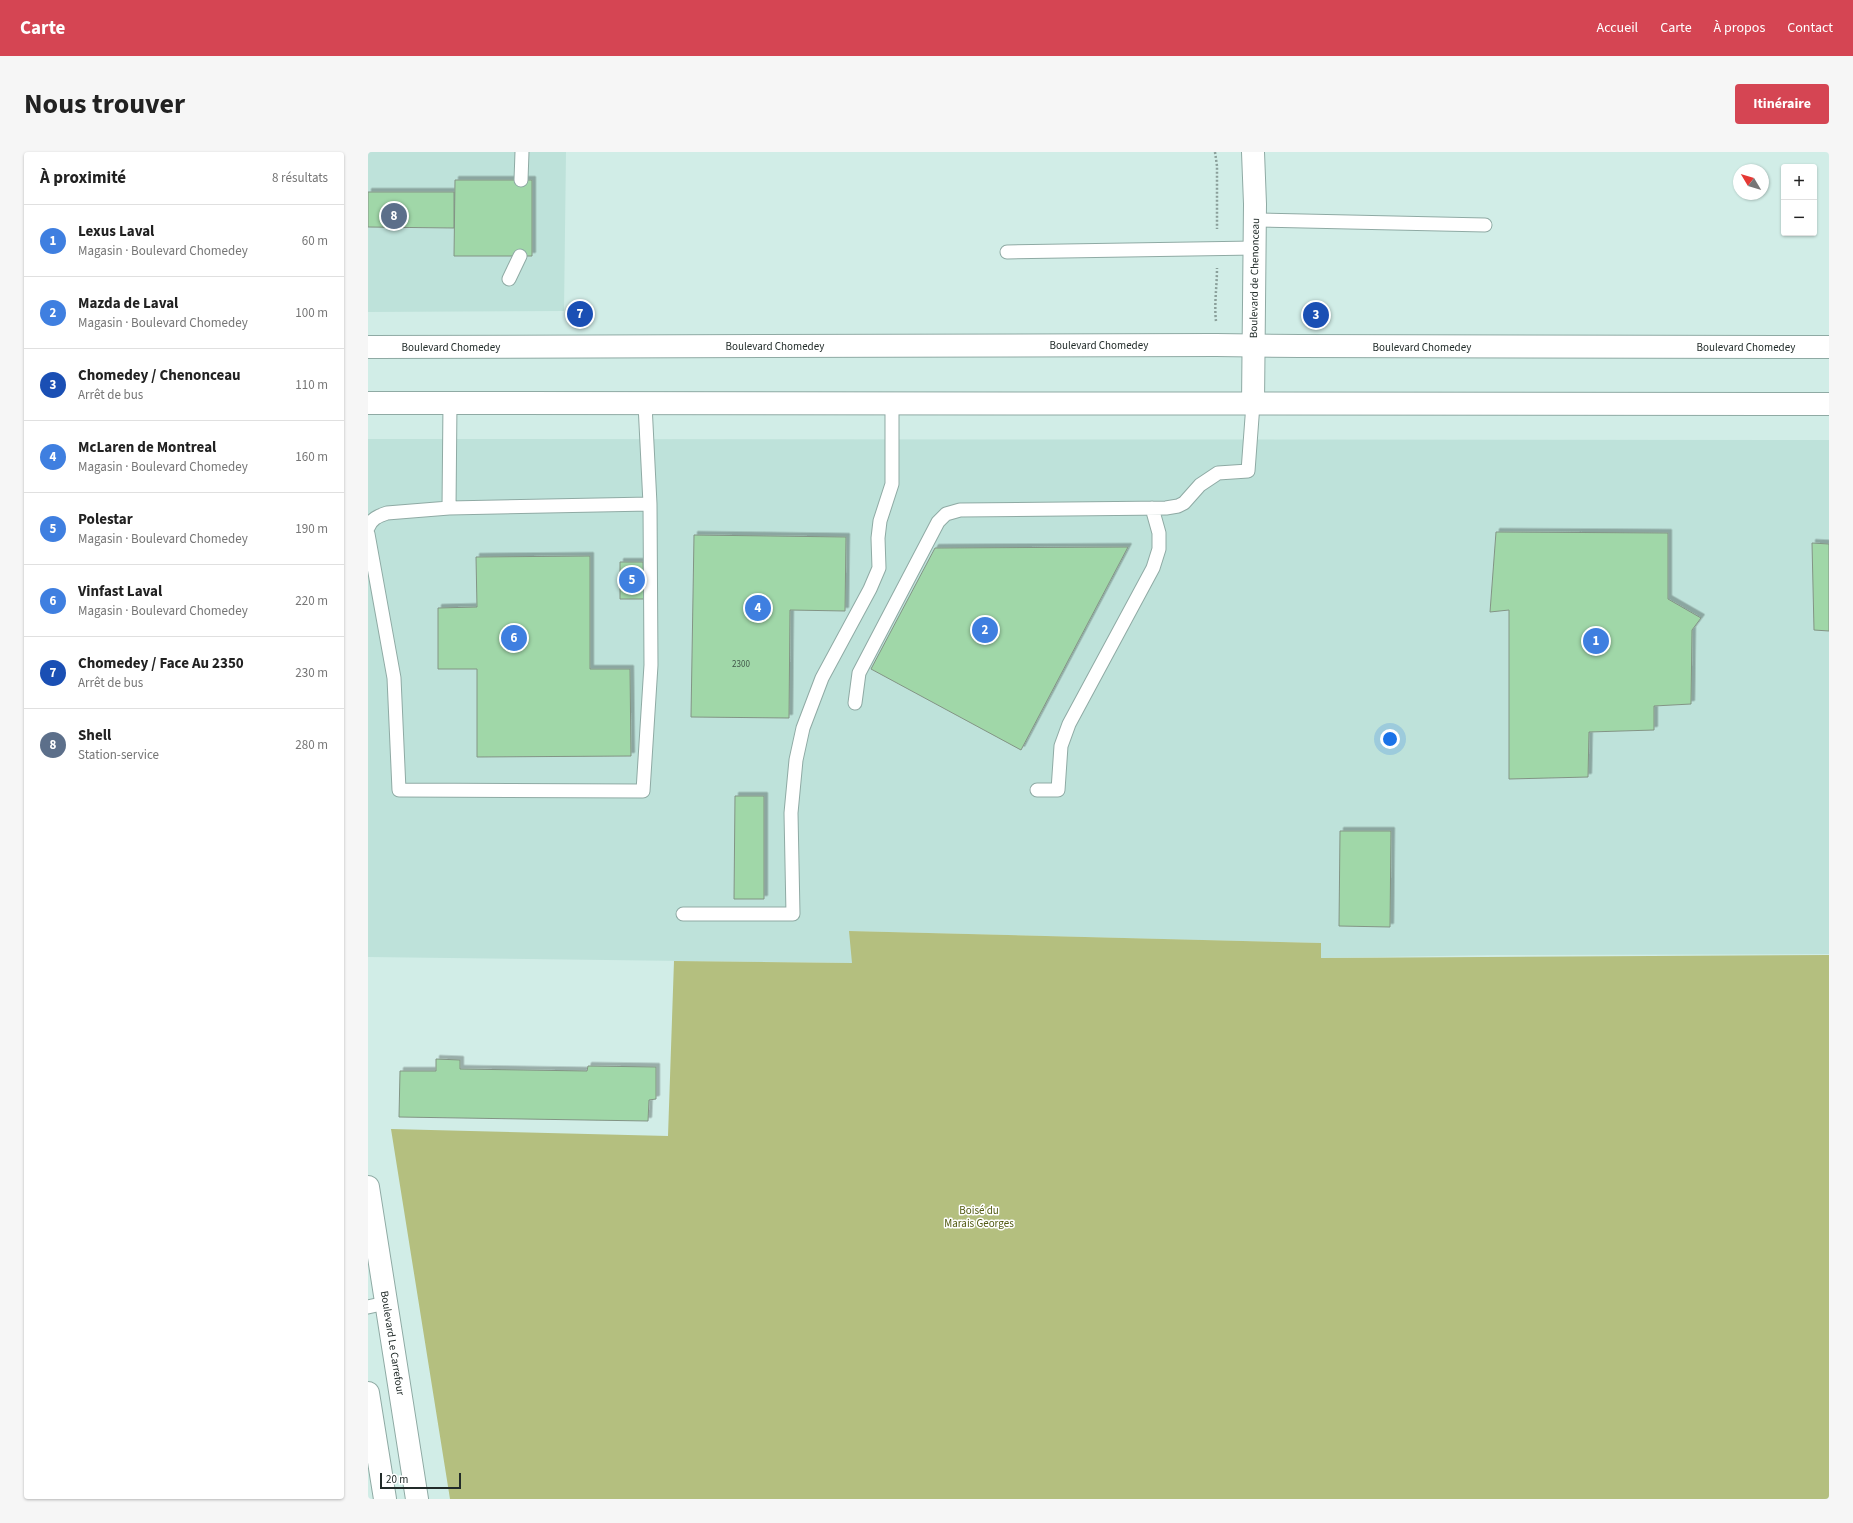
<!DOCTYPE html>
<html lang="fr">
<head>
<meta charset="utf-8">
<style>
  body { margin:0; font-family:"Source Sans 3",sans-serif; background:#f6f6f6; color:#222 }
  .controls { position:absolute; right:12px; top:12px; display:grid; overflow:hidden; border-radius:4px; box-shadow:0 1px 3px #0004 }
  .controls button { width:36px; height:36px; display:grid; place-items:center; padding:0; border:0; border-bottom:1px solid #e0e0e0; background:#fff; color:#222; font:20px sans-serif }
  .compass { position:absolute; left:1365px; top:12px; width:36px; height:36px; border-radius:50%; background:#fff; box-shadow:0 1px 3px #0004; rotate:308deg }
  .scale { position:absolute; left:12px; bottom:10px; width:81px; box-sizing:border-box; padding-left:4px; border:2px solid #212b29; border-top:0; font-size:11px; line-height:14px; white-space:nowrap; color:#212b29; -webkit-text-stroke:3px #fff; paint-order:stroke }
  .you { position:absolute; left:1022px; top:587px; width:14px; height:14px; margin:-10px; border:3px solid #fff; border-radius:50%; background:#1a73e8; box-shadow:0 0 0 6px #1a73e833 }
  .badge { display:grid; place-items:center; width:26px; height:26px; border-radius:50%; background:#d54553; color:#fff; font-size:13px; font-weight:700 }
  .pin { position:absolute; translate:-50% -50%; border:2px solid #fff; box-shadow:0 1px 4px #0006 }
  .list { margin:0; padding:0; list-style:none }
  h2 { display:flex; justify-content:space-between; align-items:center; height:52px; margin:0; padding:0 16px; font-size:17px }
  h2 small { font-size:13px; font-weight:400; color:#767676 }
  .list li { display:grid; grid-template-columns:26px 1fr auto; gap:12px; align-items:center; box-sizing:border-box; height:72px; padding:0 16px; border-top:1px solid #e0e0e0 }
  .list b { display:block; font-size:15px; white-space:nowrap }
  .list p { margin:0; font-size:13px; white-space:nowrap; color:#767676 }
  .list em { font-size:13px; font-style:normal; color:#767676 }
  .map { position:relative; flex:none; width:1461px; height:1347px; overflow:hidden; border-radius:4px }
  header { display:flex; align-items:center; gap:24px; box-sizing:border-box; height:56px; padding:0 20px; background:#d54553; color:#fff }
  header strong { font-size:19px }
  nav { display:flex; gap:22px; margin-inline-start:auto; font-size:14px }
  .intro { display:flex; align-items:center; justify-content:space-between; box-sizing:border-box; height:96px; padding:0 24px }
  h1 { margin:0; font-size:28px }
  .button { padding:10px 18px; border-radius:4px; background:#d54553; color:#fff; font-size:14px; font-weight:700 }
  main { display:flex; gap:24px; padding:0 24px }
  aside { flex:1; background:#fff; border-radius:4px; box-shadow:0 1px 3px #0004 }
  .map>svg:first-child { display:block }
</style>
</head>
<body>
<header>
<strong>Carte</strong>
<nav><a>Accueil</a><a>Carte</a><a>À propos</a><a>Contact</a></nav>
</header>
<div class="intro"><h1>Nous trouver</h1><a class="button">Itinéraire</a></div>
<main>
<aside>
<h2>À proximité<small>8 résultats</small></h2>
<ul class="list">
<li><span class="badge" style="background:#3f7fe0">1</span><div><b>Lexus Laval</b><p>Magasin · Boulevard Chomedey</p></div><em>60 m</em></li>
<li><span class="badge" style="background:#3f7fe0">2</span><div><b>Mazda de Laval</b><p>Magasin · Boulevard Chomedey</p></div><em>100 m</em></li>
<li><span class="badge" style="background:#1a4fb4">3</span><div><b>Chomedey / Chenonceau</b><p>Arrêt de bus</p></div><em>110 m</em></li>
<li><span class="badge" style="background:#3f7fe0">4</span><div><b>McLaren de Montreal</b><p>Magasin · Boulevard Chomedey</p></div><em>160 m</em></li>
<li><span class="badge" style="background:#3f7fe0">5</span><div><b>Polestar</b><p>Magasin · Boulevard Chomedey</p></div><em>190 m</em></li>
<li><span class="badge" style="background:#3f7fe0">6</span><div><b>Vinfast Laval</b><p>Magasin · Boulevard Chomedey</p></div><em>220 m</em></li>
<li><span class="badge" style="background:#1a4fb4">7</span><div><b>Chomedey / Face Au 2350</b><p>Arrêt de bus</p></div><em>230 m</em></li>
<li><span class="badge" style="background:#5c6f8a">8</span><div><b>Shell</b><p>Station-service</p></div><em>280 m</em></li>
</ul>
</aside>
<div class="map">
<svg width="1461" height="1347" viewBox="0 0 1461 1347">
  <defs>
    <filter id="shadow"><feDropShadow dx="3.5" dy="-3.5" stdDeviation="0" flood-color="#0004"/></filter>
  </defs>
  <rect width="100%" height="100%" fill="#d1ede7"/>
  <!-- built -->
  <path fill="#bee2da" d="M0,0H198L196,159L0,160Z
    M0,287L1461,288V802L1129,803L952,806L953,791L482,779L485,811L0,805Z"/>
  <!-- forest -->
  <path fill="#b4bf7f" d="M481,779L953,791V806L1461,803V1347H82L23,977L300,984L306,809L484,811Z"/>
  <!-- building -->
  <path fill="#a0d7a8" stroke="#839485" filter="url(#shadow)" d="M87,28H164V104H86Z
    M0,40H86V76L0,75Z
    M1128,380L1300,381V447L1333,466L1324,478L1323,552L1286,554V578L1221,580L1220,625L1141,627V458L1122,460Z
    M326,383L478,385L477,459L422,458L421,566L323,565Z
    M1444,391L1461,392V479L1446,478Z
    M760,395L653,598L503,517L567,396Z
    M222,404V517H262L263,604L109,605V517H70V456L109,455L108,405Z
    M252,410H275L276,447H252Z
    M367,644H396V747H366Z
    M972,679H1023L1022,775L971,774Z
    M68,907L92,908V917L219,919L220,914L288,915V947L281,948L280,969L31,965L32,919H68Z"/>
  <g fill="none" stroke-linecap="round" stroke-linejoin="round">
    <!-- service casing -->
    <g stroke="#8faaa4" stroke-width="15">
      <path id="service" d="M153,28L154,0
        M887,68L1117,73
        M639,100L887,96
        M141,127L152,104
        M82,251L81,356L282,352L277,252
        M0,376C3,367 10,364 19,361L81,356
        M0,382L26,526L31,638L275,639L283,513L282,352
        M487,551L491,521L570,370L578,362L592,358L798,356L810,354L816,351L832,333L850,321L880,319L885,252
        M669,638H690L693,594L701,572L785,416L791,397V381L784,356
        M315,762H425L423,661L428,608L435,576L454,526L502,437L511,416L510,386L512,369L524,332V252
        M0,1155L18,1151"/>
    </g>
    <!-- minor casing -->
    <g stroke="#8faaa4" stroke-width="24">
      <path id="minor" d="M885,0L887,52L885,252"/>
    </g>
    <!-- tertiary casing -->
    <g stroke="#8faaa4" stroke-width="24">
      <path id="tertiary" d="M0,195L848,193L932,194L1461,195
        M0,251L1461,252
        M0,1035L49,1347
        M0,1241L17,1347"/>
    </g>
    <!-- path -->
    <path stroke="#8a9f9a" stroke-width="2.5" stroke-dasharray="2 2" stroke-linecap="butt" d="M847,0L849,14V77
      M848,169C846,152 849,134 849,116"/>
    <!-- service -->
    <use href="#service" stroke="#fff" stroke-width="13"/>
    <!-- minor -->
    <use href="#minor" stroke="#fff" stroke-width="22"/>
    <!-- tertiary -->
    <use href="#tertiary" stroke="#fff" stroke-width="22"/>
  </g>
  <g text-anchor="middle" stroke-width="3" stroke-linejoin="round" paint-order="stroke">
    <!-- number labels -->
    <g font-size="9" fill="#415649">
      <text x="373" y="515">2300</text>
    </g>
    <!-- street labels -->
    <g font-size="11" fill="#212b29" stroke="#fff">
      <text transform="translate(886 126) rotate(-89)" y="4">Boulevard de Chenonceau</text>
      <text x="731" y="197">Boulevard Chomedey</text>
      <text x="407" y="198">Boulevard Chomedey</text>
      <text x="83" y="199">Boulevard Chomedey</text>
      <text x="1054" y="199">Boulevard Chomedey</text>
      <text x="1378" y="199">Boulevard Chomedey</text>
      <text transform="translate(25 1191) rotate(81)" y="4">Boulevard Le Carrefour</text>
    </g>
    <!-- park labels -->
    <g font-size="11" fill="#525a12" stroke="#fff">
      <text x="611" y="1062">Boisé du<tspan x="611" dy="13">Marais Georges</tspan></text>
    </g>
  </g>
</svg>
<div class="controls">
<button>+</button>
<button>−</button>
</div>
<svg class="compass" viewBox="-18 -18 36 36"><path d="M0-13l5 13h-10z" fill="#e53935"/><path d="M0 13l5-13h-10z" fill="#767676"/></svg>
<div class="scale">20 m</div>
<div class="you"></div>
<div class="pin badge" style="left:1228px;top:489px;background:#3f7fe0">1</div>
<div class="pin badge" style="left:617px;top:478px;background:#3f7fe0">2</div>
<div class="pin badge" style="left:948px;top:163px;background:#1a4fb4">3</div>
<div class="pin badge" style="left:390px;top:456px;background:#3f7fe0">4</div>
<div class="pin badge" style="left:264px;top:428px;background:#3f7fe0">5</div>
<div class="pin badge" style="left:146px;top:486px;background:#3f7fe0">6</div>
<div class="pin badge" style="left:212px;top:162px;background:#1a4fb4">7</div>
<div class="pin badge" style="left:26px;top:64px;background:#5c6f8a">8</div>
</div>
</main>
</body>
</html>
